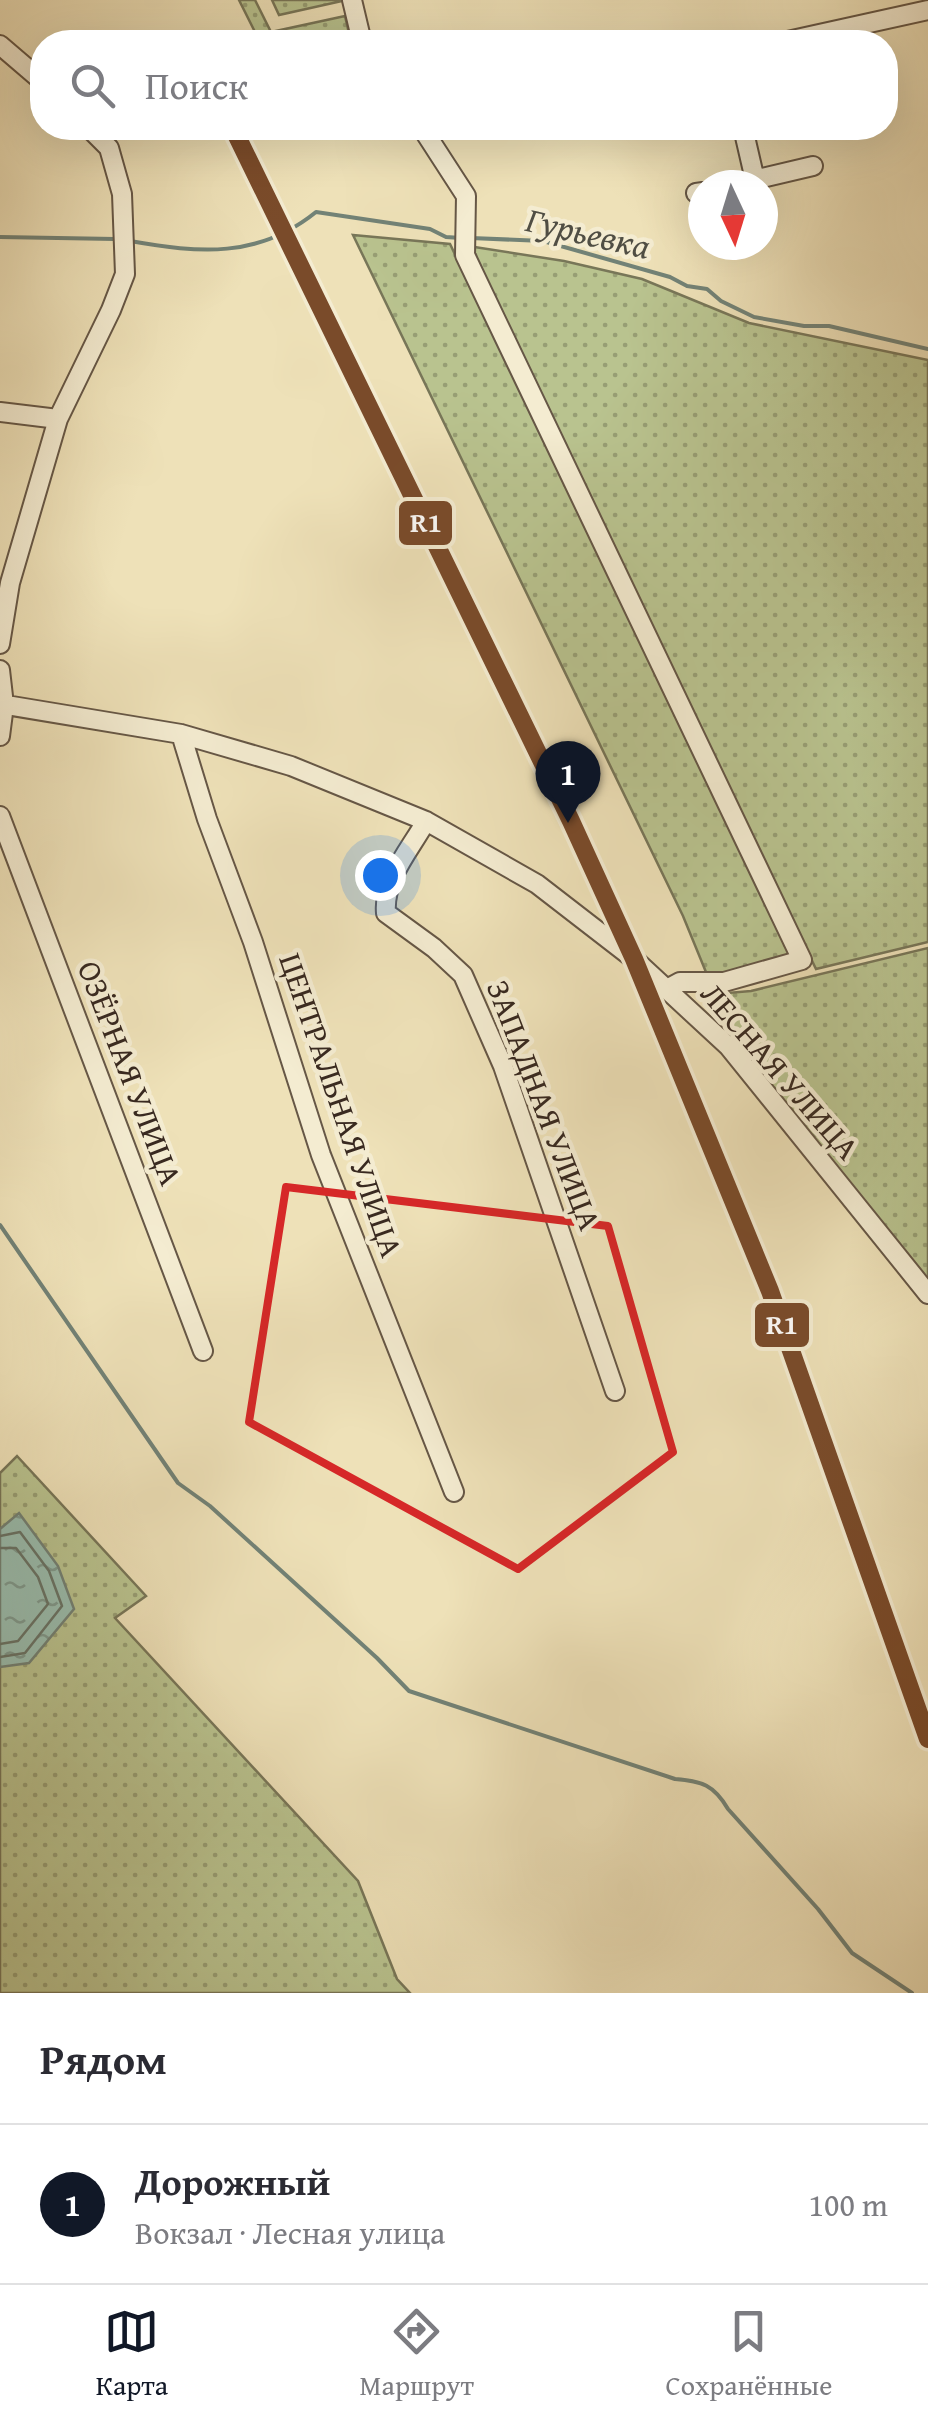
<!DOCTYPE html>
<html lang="ru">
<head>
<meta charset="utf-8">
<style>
  body { margin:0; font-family:"Gentium Book Plus",serif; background:#f2f2f3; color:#2b2b33 }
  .compass { position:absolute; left:688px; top:170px; width:90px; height:90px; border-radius:50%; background:#fff; box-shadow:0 10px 40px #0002; rotate:176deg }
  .you { position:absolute; left:380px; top:875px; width:35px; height:35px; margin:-25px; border:8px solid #fff; border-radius:50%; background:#1a73e8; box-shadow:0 0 0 15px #1a73e833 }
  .badge { display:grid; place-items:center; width:65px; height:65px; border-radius:50%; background:#111827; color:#fff; font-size:32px; font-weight:700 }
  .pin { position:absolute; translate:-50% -82px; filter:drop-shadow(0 2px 5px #0008) }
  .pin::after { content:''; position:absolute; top:52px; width:35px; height:30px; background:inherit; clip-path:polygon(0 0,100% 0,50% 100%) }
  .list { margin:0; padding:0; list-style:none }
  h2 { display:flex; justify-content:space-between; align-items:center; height:130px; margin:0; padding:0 40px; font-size:42px }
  h2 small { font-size:32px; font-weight:400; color:#7c7c81 }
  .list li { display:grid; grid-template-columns:65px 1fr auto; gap:30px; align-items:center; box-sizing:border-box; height:160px; padding:0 40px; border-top:2px solid #e1e1e2 }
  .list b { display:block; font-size:38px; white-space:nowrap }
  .list p { margin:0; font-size:32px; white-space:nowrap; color:#7c7c81 }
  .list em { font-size:32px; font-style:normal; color:#7c7c81 }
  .icon { flex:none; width:55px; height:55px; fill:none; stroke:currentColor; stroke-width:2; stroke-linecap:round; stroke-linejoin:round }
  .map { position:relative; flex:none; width:928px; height:1993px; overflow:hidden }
  .search { position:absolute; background:#fff; box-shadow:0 10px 40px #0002; left:30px; right:30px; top:30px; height:110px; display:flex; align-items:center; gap:25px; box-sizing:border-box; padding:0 35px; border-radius:40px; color:#7c7c81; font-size:38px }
  .sheet { height:290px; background:#fff }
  nav { display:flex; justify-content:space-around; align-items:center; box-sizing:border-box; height:140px; border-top:2px solid #e1e1e2; background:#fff; font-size:28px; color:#7c7c81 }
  nav a { display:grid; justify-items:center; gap:5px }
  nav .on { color:#111827 }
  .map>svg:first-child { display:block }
</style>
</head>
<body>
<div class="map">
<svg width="928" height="1993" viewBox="0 0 928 1993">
  <defs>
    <pattern id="grass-dots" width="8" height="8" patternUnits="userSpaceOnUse" patternTransform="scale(2.5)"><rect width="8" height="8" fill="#b9c38f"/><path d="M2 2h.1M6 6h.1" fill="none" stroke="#979e74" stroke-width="1.8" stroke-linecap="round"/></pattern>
    <pattern id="water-ripples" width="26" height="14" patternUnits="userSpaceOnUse" patternTransform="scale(2.5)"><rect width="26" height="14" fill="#99beb0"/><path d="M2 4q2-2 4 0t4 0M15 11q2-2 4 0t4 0" fill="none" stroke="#7e9a8f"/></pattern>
  </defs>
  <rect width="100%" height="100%" fill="#eee1b8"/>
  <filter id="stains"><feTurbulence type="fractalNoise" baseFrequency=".002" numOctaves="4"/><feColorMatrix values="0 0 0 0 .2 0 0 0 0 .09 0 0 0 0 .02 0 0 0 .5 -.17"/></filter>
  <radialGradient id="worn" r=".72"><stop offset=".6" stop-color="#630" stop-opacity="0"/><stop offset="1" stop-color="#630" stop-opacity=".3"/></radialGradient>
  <!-- grass -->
  <path fill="url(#grass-dots)" stroke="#787658" stroke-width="2.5" d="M239,0H255L271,32L345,16L351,42H260Z
    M272,0H342V1L279,15Z
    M301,128H370L371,131L306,137Z
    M353,235L450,244L792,956L708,977L683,916Z
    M468,246L564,261L642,279L749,323L928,360V942L816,969Z
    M928,948V1297L743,1058L715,994L751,991Z
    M17,1456L146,1596L115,1618L358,1881L397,1979L410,1993H0V1473Z"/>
  <!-- water -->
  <path fill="url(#water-ripples)" stroke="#728276" stroke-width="2.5" d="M19,1513L58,1566L74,1609L29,1663L0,1667V1529Z"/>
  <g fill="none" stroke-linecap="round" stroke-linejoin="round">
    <!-- shore -->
    <path stroke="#687468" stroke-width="2.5" d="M0,1536L20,1532L49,1571L62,1606L25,1653L0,1657
      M0,1548H16L38,1577L48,1604L18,1641L0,1644"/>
    <!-- stream -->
    <path stroke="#728276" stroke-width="4" d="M0,237L115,239
      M471,238L543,241L670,277L687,286L707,289L721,301L754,317L804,326H829L928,349
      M130,241C199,253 258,259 316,212L430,229L446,237L461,238
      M0,1225L178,1483L210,1506L377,1658L409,1691L675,1779C702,1781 714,1785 728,1809L818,1909L852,1953L912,1993"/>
    <!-- minor casing -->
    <g stroke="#665746" stroke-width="22">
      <path id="minor" d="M352,0L362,42
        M783,42L928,10
        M0,45L42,81
        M422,128L466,196L465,255L802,960L724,982H680L667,989
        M743,128L755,180
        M732,185L813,166
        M696,193L703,192
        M0,412L58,419
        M0,644L10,583L58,419L111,310L125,274L122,194L109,148L89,128
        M0,670L4,705L0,736
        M0,704L181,734L291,766L426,821L537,884L634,959L729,1047L928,1294
        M181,734L207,819L253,942L321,1155L454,1492
        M0,816L203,1351
        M426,821C410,850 383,879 386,913L434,948L463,975L503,1066L615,1391"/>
    </g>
    <!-- minor -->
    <use href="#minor" stroke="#f4ecd1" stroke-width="18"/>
    <!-- rail-1 casing -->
    <g stroke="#f4ecd1" stroke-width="25">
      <path id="rail-1" d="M233,128L571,821L634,959L770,1291L928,1739"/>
    </g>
    <!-- rail-1 -->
    <use href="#rail-1" stroke="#7a4b2a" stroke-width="18"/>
  </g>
  <!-- marked area -->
  <path fill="none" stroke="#d62828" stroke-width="8" stroke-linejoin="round" d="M286,1187L608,1226L673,1452L518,1569L249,1422Z"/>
  <g text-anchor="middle" stroke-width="9" stroke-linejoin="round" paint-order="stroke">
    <!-- street labels -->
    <g font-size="32" fill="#382920" stroke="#f4ecd1">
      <text transform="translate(780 1071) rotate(49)" y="11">ЛЕСНАЯ УЛИЦА</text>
      <text transform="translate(130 1073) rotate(69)" y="11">ОЗЁРНАЯ УЛИЦА</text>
      <text transform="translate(341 1105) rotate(71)" y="11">ЦЕНТРАЛЬНАЯ УЛИЦА</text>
      <text transform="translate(544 1105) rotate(69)" y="11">ЗАПАДНАЯ УЛИЦА</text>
    </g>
    <!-- water labels -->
    <g font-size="35" font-style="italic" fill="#504e44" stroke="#f4ecd1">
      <text transform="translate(588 233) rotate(13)" y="12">Гурьевка</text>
    </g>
  </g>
  <g stroke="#f4ecd1" stroke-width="4">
    <rect x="397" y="499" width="57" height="48" rx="10" fill="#7a4b2a"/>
    <rect x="753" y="1301" width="58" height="48" rx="10" fill="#7a4b2a"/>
  </g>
  <g font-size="28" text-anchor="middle" font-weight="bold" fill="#fff">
    <text x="426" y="532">R1</text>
    <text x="782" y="1334">R1</text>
  </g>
  <rect width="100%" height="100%" filter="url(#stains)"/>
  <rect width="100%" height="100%" fill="url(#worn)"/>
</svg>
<svg class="compass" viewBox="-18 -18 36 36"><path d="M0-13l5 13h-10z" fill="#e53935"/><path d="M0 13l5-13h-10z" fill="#7c7c81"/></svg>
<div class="you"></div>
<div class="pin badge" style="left:568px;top:823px">1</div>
<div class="search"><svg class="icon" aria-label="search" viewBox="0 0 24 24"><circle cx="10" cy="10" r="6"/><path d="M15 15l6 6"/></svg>Поиск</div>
</div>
<section class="sheet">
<h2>Рядом<small></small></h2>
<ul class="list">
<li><span class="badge">1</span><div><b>Дорожный</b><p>Вокзал · Лесная улица</p></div><em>100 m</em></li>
</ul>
</section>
<nav>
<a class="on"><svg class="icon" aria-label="map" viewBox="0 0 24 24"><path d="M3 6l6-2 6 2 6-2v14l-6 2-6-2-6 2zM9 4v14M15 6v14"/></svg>Карта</a>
<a><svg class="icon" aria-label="directions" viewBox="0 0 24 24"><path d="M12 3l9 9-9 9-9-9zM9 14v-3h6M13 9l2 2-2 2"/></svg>Маршрут</a>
<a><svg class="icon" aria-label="saved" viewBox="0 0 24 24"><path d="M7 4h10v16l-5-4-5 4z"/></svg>Сохранённые</a>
</nav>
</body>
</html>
